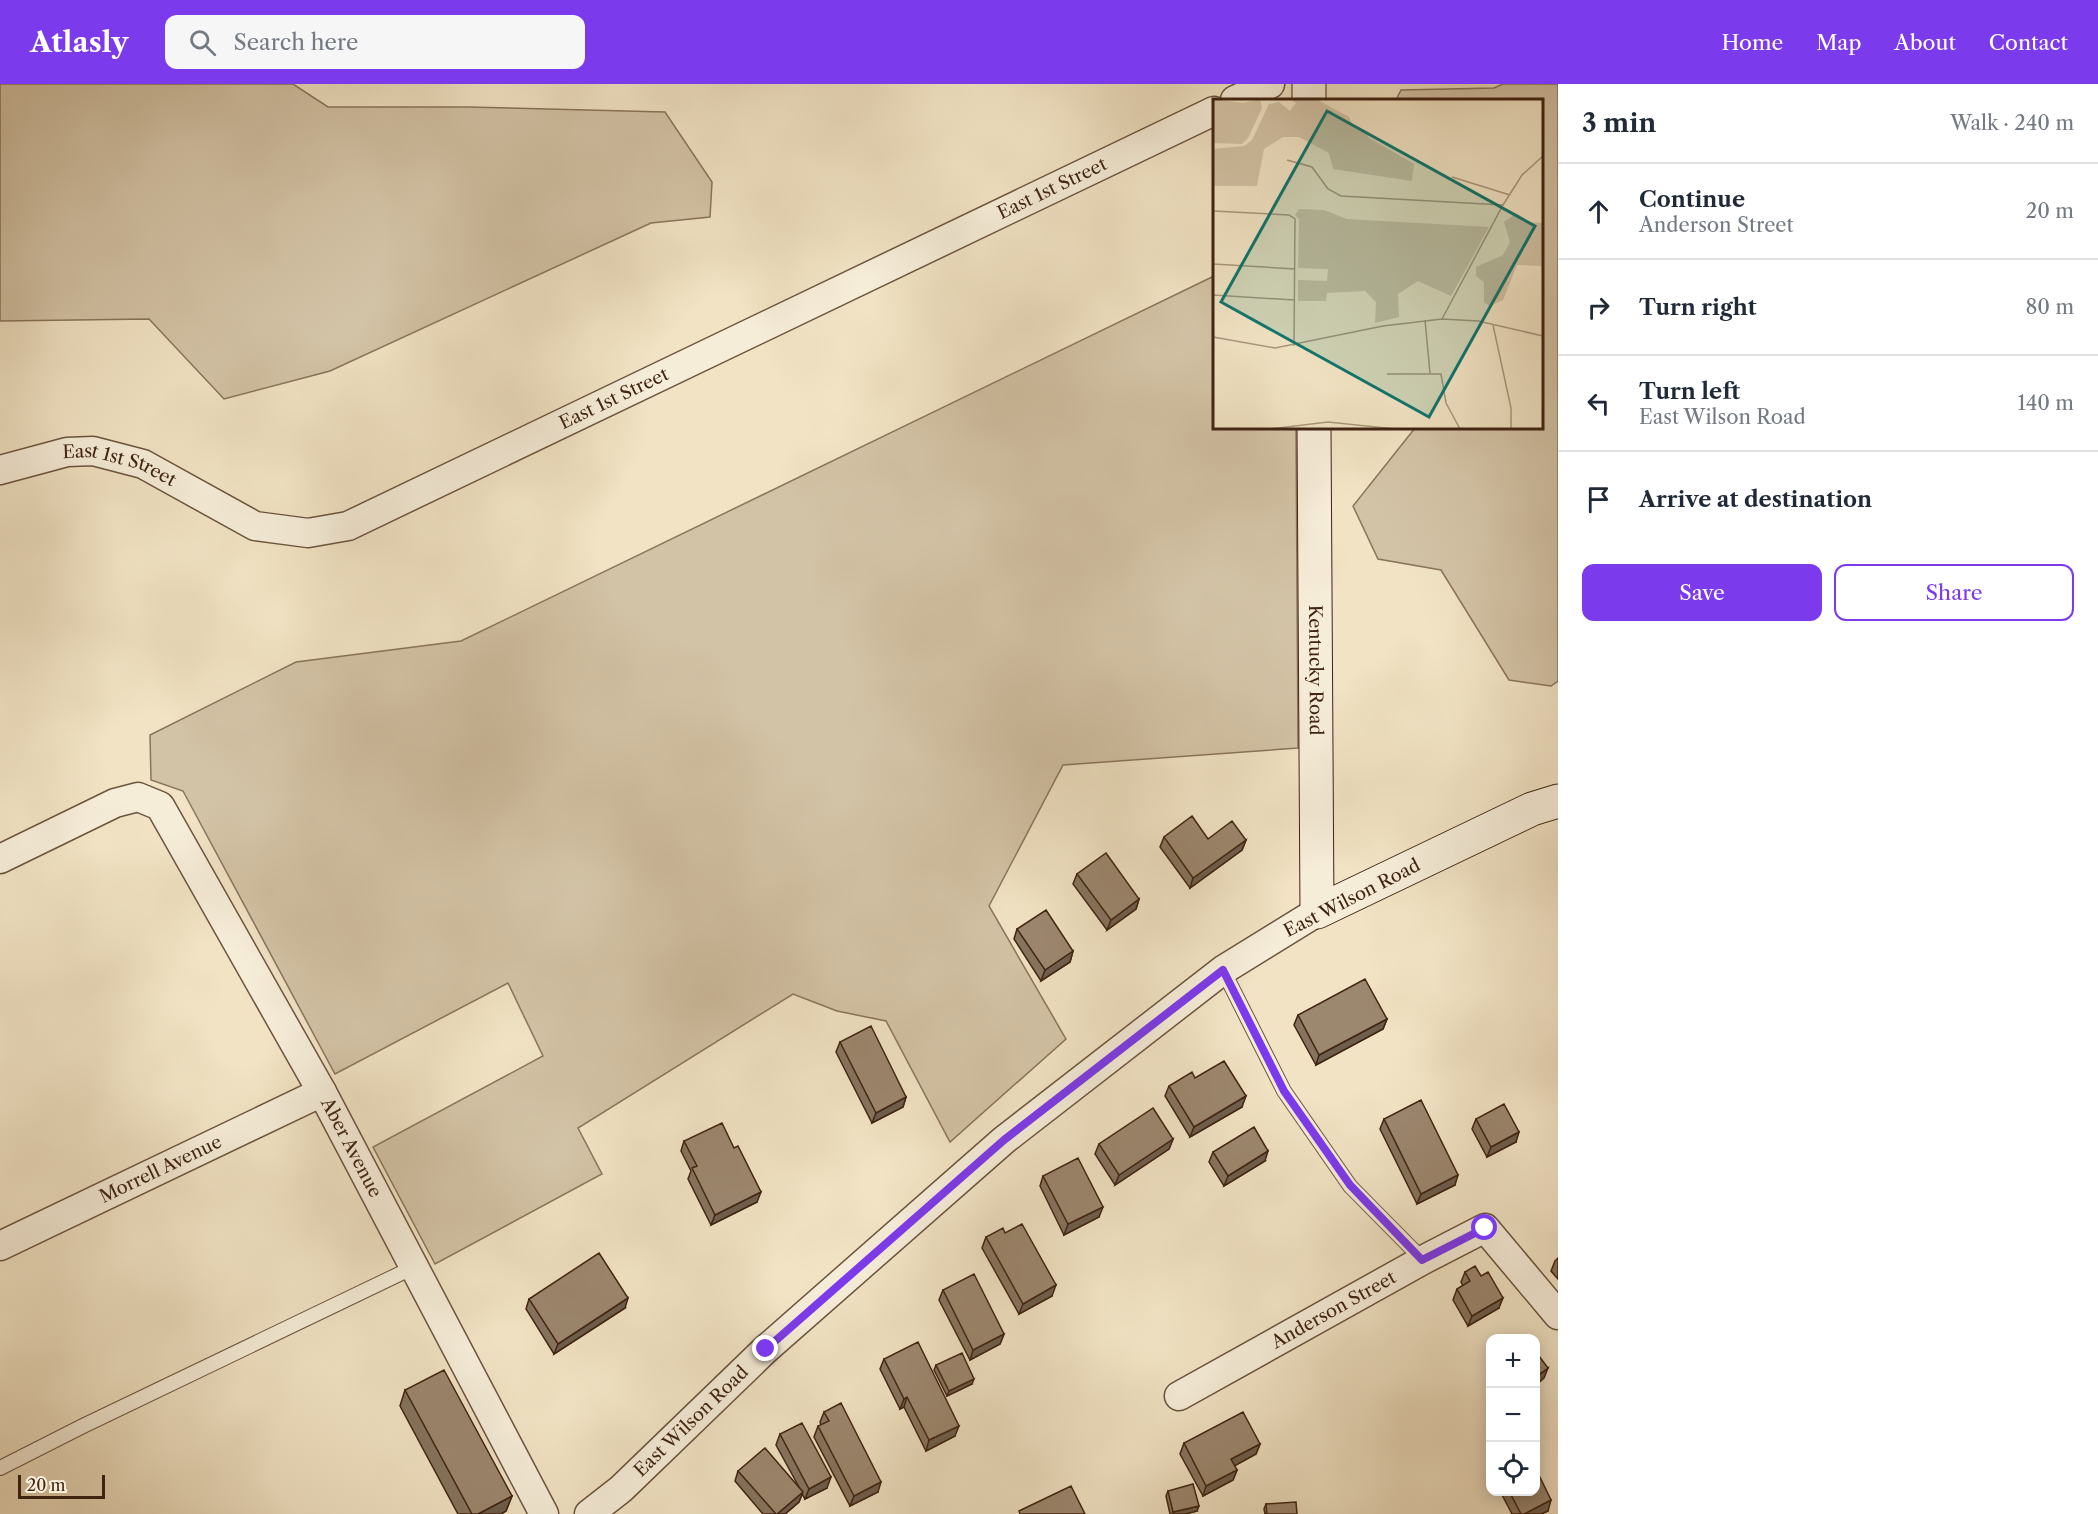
<!DOCTYPE html>
<html lang="en">
<head>
<meta charset="utf-8">
<style>
  body { margin:0; font-family:"Libre Caslon Text",serif; background:#f6f6f7; color:#1f2937 }
  .controls { position:absolute; right:18px; bottom:18px; display:grid; overflow:hidden; border-radius:12px; box-shadow:0 3px 15px #0003 }
  .controls button { width:54px; height:54px; display:grid; place-items:center; padding:0; border:0; border-bottom:2px solid #e0e1e3; background:#fff; color:#1f2937; font:30px sans-serif }
  .scale { position:absolute; left:18px; bottom:15px; width:87px; box-sizing:border-box; padding-left:6px; border:3px solid #402412; border-top:0; font-size:16px; line-height:21px; white-space:nowrap; color:#402412; -webkit-text-stroke:4px #f6edd9; paint-order:stroke }
  .stop { position:absolute; width:18px; height:18px; margin:-14px; border:4px solid #7c3aed; border-radius:50%; background:#fff }
  .stop.end { background:#7c3aed; border-color:#fff; box-shadow:0 2px 6px #0008 }
  .list { margin:0; padding:0; list-style:none }
  h2 { display:flex; justify-content:space-between; align-items:center; height:78px; margin:0; padding:0 24px; font-size:26px }
  h2 small { font-size:20px; font-weight:400; color:#747a83 }
  .list li { display:grid; grid-template-columns:39px 1fr auto; gap:18px; align-items:center; box-sizing:border-box; height:96px; padding:0 24px; border-top:2px solid #e0e1e3 }
  .list b { display:block; font-size:22px; white-space:nowrap }
  .list p { margin:0; font-size:20px; white-space:nowrap; color:#747a83 }
  .list em { font-size:20px; font-style:normal; color:#747a83 }
  .actions { display:flex; gap:12px; padding:18px 24px }
  .actions a { flex:1; padding:14px 0; border:2px solid #7c3aed; border-radius:12px; text-align:center; font-size:21px; color:#7c3aed }
  .actions .main { background:#7c3aed; color:#fff }
  .icon { flex:none; width:33px; height:33px; fill:none; stroke:currentColor; stroke-width:2; stroke-linecap:round; stroke-linejoin:round }
  .map { position:relative; flex:none; width:1558px; height:1430px; overflow:hidden }
  header { display:flex; align-items:center; gap:36px; box-sizing:border-box; height:84px; padding:0 30px; background:#7c3aed; color:#fff }
  header strong { font-size:28px }
  nav { display:flex; gap:33px; margin-inline-start:auto; font-size:21px }
  .search { width:420px; height:54px; background:#f6f6f7; display:flex; align-items:center; gap:15px; box-sizing:border-box; padding:0 21px; border-radius:12px; color:#747a83; font-size:22px }
  main { display:flex }
  aside { flex:1; background:#fff }
  .map>svg:first-child { display:block }
</style>
</head>
<body>
<header>
<strong>Atlasly</strong>
<div class="search"><svg class="icon" aria-label="search" viewBox="0 0 24 24"><circle cx="10" cy="10" r="6"/><path d="M15 15l6 6"/></svg>Search here</div>
<nav><a>Home</a><a>Map</a><a>About</a><a>Contact</a></nav>
</header>
<main>
<div class="map">
<svg width="1558" height="1430" viewBox="0 0 1558 1430">
  <rect width="100%" height="100%" fill="#f1e3c4"/>
  <filter id="stains"><feTurbulence type="fractalNoise" baseFrequency=".00333" numOctaves="4"/><feColorMatrix values="0 0 0 0 .2 0 0 0 0 .09 0 0 0 0 .02 0 0 0 .5 -.17"/></filter>
  <radialGradient id="worn" r=".72"><stop offset=".6" stop-color="#630" stop-opacity="0"/><stop offset="1" stop-color="#630" stop-opacity=".3"/></radialGradient>
  <!-- green -->
  <path fill="#d3c3a6" stroke="#8a745c" stroke-width="1.5" d="M0,0H293L328,23H468L665,28L712,98L710,133L651,139L330,287L224,315L149,235L0,237Z
    M1503,0H1558V597L1551,602L1509,596L1441,486L1378,475L1353,422L1415,344H1542V16H1396L1401,6L1494,4Z
    M1214,192V344H1296L1298,664L1063,681L989,822L1066,955L950,1058L886,937L837,927L793,910L578,1044L602,1090L435,1180L373,1063L543,972L508,899L335,990L183,707L151,696L150,651L296,578L461,557Z"/>
  <g fill="none" stroke-linecap="round" stroke-linejoin="round">
    <!-- lane casing -->
    <g stroke="#6c543e" stroke-width="16">
      <path id="lane" d="M1223,886L1284,1007L1350,1102L1423,1176
        M0,1384L83,1342L414,1183"/>
    </g>
    <!-- street casing -->
    <g stroke="#6c543e" stroke-width="31">
      <g id="street">
        <path d="M1235,16L1270,0"/>
        <path id="s1" d="M0,386L67,368L93,367L143,380L255,442L308,449L348,442L1214,27"/>
        <path id="s2" d="M0,775L115,719L138,713L160,722L322,1008L544,1430"/>
        <path id="s3" d="M0,1162L322,1008"/>
        <path id="s4" d="M1179,1312L1423,1176L1485,1144L1558,1231"/>
        <path id="s5" d="M589,1430L621,1405L766,1265L1004,1056L1223,886L1317,828"/>
      </g>
    </g>
    <!-- secondary casing -->
    <g stroke="#402412" stroke-width="35">
      <g id="secondary">
        <path d="M1309,0V16"/>
        <path id="s6" d="M1314,344L1317,828L1532,725L1558,717"/>
      </g>
    </g>
    <!-- lane -->
    <use href="#lane" stroke="#f6edd9" stroke-width="14"/>
    <!-- street -->
    <use href="#street" stroke="#f6edd9" stroke-width="28"/>
    <!-- secondary -->
    <use href="#secondary" stroke="#f6edd9" stroke-width="33"/>
  </g>
  <!-- wall -->
  <path fill="#86745f" stroke="#402412" stroke-width="1.5" d="M1164,753L1246,756L1242,766L1190,804L1160,763Z
    M1077,790L1139,815L1136,825L1107,846L1073,800Z
    M1017,845L1073,867L1070,878L1041,897L1014,855Z
    M1298,931L1387,935L1383,945L1316,981L1294,941Z
    M840,958L906,1013L903,1023L872,1039L836,968Z
    M1195,994L1242,1023L1190,1053L1165,1012L1169,1002Z
    M1384,1035L1455,1101L1417,1120L1380,1045Z
    M1476,1035L1516,1058L1487,1073L1472,1045Z
    M1173,1055L1169,1065L1115,1101L1095,1070L1099,1060Z
    M684,1057L757,1118L711,1141L688,1095L691,1087L681,1067Z
    M1213,1068L1265,1077L1224,1102L1209,1078Z
    M1043,1092L1099,1133L1064,1151L1040,1102Z
    M1005,1149L1052,1212L1019,1230L982,1164L986,1153Z
    M1558,1174V1195L1551,1187L1555,1177Z
    M1465,1188L1499,1224L1468,1242L1453,1216L1457,1205L1463,1202L1461,1198Z
    M943,1206L1004,1250L1000,1260L970,1276L939,1216Z
    M529,1215L625,1224L554,1270L526,1225Z
    M884,1275L955,1352L926,1367L904,1323L900,1325L880,1285Z
    M936,1281L972,1300L947,1312L934,1286Z
    M405,1306L512,1412L506,1427L501,1430H458L400,1322Z
    M824,1328L878,1408L850,1422L814,1353L818,1342L821,1341L820,1338Z
    M780,1350L827,1404L805,1415L802,1410L799,1418L785,1430H763L735,1397L738,1387L799,1403L776,1361Z
    M1184,1359L1260,1360L1256,1370L1234,1382L1237,1386L1233,1396L1203,1412L1180,1370Z
    M1168,1407L1197,1427L1185,1430H1170L1166,1412Z
    M1500,1407H1536L1548,1427L1541,1430H1512Z
    M1266,1420L1297,1430H1265L1264,1425Z"/>
  <!-- shaded-wall -->
  <path fill="#6d5e4e" stroke="#402412" stroke-width="1.5" d="M1246,756L1242,766L1190,804L1193,794Z
    M1139,815L1136,825L1107,846L1111,836Z
    M1073,867L1070,878L1041,897L1045,886Z
    M1387,935L1383,945L1316,981L1319,971Z
    M1246,1012L1242,1023L1190,1053L1194,1043Z
    M906,1013L903,1023L872,1039L876,1029Z
    M1519,1048L1516,1058L1487,1073L1491,1063Z
    M1173,1055L1169,1065L1115,1101L1119,1091Z
    M1268,1067L1265,1077L1224,1102L1228,1092Z
    M1458,1091L1455,1101L1417,1120L1421,1110Z
    M761,1108L757,1118L711,1141L715,1131Z
    M1103,1123L1099,1133L1064,1151L1068,1140Z
    M1056,1201L1052,1212L1019,1230L1023,1220Z
    M628,1214L625,1224L554,1270L558,1260Z
    M1503,1214L1499,1224L1468,1242L1472,1232Z
    M1004,1250L1000,1260L970,1276L973,1266Z
    M1548,1284L1544,1294L1536,1301V1293Z
    M974,1295L972,1300L947,1312L949,1307Z
    M907,1313L904,1323L900,1325L904,1315Z
    M959,1342L955,1352L926,1367L929,1356Z
    M1260,1360L1256,1370L1227,1386L1231,1375Z
    M1237,1386L1233,1396L1203,1412L1206,1402Z
    M831,1393L827,1404L805,1415L809,1405Z
    M881,1398L878,1408L850,1422L854,1412Z
    M803,1408L799,1418L785,1430H777Z
    M512,1412L506,1427L501,1430H478Z
    M1551,1416L1548,1427L1541,1430H1524Z
    M1199,1422L1197,1427L1185,1430H1173V1428Z"/>
  <!-- building -->
  <path fill="#9c876f" stroke="#402412" stroke-width="1.5" d="M1192,732L1208,755L1232,737L1246,756L1193,794L1164,753Z
    M1106,769L1139,815L1111,836L1077,790Z
    M1046,826L1073,867L1045,886L1017,845Z
    M1365,895L1387,935L1319,971L1298,931Z
    M871,942L906,1013L876,1029L840,958Z
    M1224,977L1246,1012L1194,1043L1169,1002L1192,988L1195,994Z
    M1421,1016L1458,1091L1421,1110L1384,1035Z
    M1504,1020L1519,1048L1491,1063L1476,1035Z
    M1153,1024L1173,1055L1119,1091L1099,1060Z
    M722,1039L734,1064L738,1062L761,1108L715,1131L692,1084L697,1082L684,1057Z
    M1254,1043L1268,1067L1228,1092L1213,1068Z
    M1078,1074L1103,1123L1068,1140L1043,1092Z
    M1022,1140L1056,1201L1023,1220L986,1153L1003,1144L1005,1149Z
    M599,1169L628,1214L558,1260L529,1215Z
    M1475,1182L1481,1192L1488,1188L1503,1214L1472,1232L1457,1205L1470,1197L1465,1188Z
    M974,1190L1004,1250L973,1266L943,1206Z
    M918,1258L959,1342L929,1356L907,1313L904,1315L884,1275Z
    M1536,1268L1548,1284L1536,1293Z
    M962,1269L974,1295L949,1307L936,1281Z
    M444,1286L512,1412L478,1430H472L405,1306Z
    M841,1319L881,1398L854,1412L818,1342L829,1337L824,1328Z
    M1243,1328L1260,1360L1231,1375L1237,1386L1206,1402L1184,1359Z
    M802,1339L831,1393L809,1405L780,1350Z
    M765,1364L803,1408L777,1430H776L738,1387Z
    M1536,1385L1551,1416L1524,1430H1521L1509,1407H1536Z
    M1193,1400L1199,1422L1173,1428L1168,1407Z
    M1071,1402L1085,1430H1020L1019,1427Z
    M1296,1418L1297,1430H1267L1266,1420Z"/>
  <g fill="none" stroke-linecap="round" stroke-linejoin="round">
    <!-- route -->
    <path stroke="#7c3aed" stroke-width="8" d="M766,1265L1004,1056L1223,886L1284,1007L1350,1101L1422,1176L1485,1144"/>
  </g>
  <g text-anchor="middle" stroke-width="4.5" stroke-linejoin="round" paint-order="stroke">
    <!-- street labels -->
    <g font-size="18" fill="#402412" stroke="#f6edd9">
      <text dy="6" stroke="none"><textPath href="#s1" startOffset="1150">East 1st Street</textPath></text>
      <text dy="6" stroke="none"><textPath href="#s1" startOffset="664">East 1st Street</textPath></text>
      <text dy="6" stroke="none"><textPath href="#s1" startOffset="124">East 1st Street</textPath></text>
      <text dy="6" stroke="none"><textPath href="#s6" startOffset="242">Kentucky Road</textPath></text>
      <text transform="translate(1352 814) rotate(-27)" y="6">East Wilson Road</text>
      <text dy="6" stroke="none"><textPath href="#s2" startOffset="567">Aber Avenue</textPath></text>
      <text dy="6" stroke="none"><textPath href="#s3" startOffset="178">Morrell Avenue</textPath></text>
      <text dy="6" stroke="none"><textPath href="#s4" startOffset="177">Anderson Street</textPath></text>
      <text dy="6" stroke="none"><textPath href="#s5" startOffset="138">East Wilson Road</textPath></text>
    </g>
  </g>
  <!-- overview -->
  <g transform="translate(1213 15)">
    <rect width="330" height="330" fill="#f1e3c4"/>
    <path d="M0,0L30,4L47,0L49,9L35,39L29,45L0,44ZM77,0H103L136,18L139,25L152,32L156,39L201,65L199,82L120,70L116,54L86,38H70L51,50L44,87H0V50L31,47L39,41L56,5L66,3L77,12L83,4ZM86,110L111,111L134,120L276,128L238,197L205,182L185,195L186,218L162,224L163,203L152,192L114,194L113,202H85V181L114,182L115,170L85,169L86,120L82,116ZM301,116L313,123L330,124V167L304,166L290,201L277,207L271,203V183L263,177V168L290,156L297,143L291,123Z" fill="#d3c3a6"/>
    <path fill="none" stroke="#aa977d" stroke-width="1.5" d="M74,61L99,68L115,90L128,97L290,106M239,78L297,96M0,112L76,116L82,120L81,247M0,165L82,170M0,196L81,201M229,220L290,106L309,76L330,57M212,221L217,274M280,226L298,309V330M0,238L62,249L170,227L229,220L265,222L330,237M174,275H228L233,304L247,330M57,330L115,323L182,330"/>
    <path fill="#0f766e" fill-opacity="0.15" stroke="#0f766e" stroke-width="3" d="M114,12L322,127L216,318L8,203Z"/>
    <rect width="330" height="330" fill="none" stroke="#402412" stroke-width="3"/>
  </g>
  <rect width="100%" height="100%" filter="url(#stains)"/>
  <rect width="100%" height="100%" fill="url(#worn)"/>
</svg>
<div class="controls">
<button>+</button>
<button>−</button>
<button><svg class="icon" aria-label="locate" viewBox="0 0 24 24"><circle cx="12" cy="12" r="6"/><path d="M12 2v4M12 18v4M2 12h4M18 12h4"/></svg></button>
</div>
<div class="scale">20 m</div>
<div class="stop" style="left:1485px;top:1144px"></div>
<div class="stop end" style="left:766px;top:1265px"></div>
</div>
<aside>
<h2>3 min<small>Walk · 240 m</small></h2>
<ul class="list">
<li><svg class="icon" aria-label="ahead" viewBox="0 0 24 24"><path d="M12 20V5M6 11l6-6 6 6"/></svg><div><b>Continue</b><p>Anderson Street</p></div><em>20 m</em></li>
<li><svg class="icon" aria-label="right" viewBox="0 0 24 24"><path d="M7 20v-9h11M14 6l5 5-5 5"/></svg><div><b>Turn right</b></div><em>80 m</em></li>
<li><svg class="icon" aria-label="left" viewBox="0 0 24 24"><path d="M17 20v-9H6M10 6l-5 5 5 5"/></svg><div><b>Turn left</b><p>East Wilson Road</p></div><em>140 m</em></li>
<li><svg class="icon" aria-label="arrive" viewBox="0 0 24 24"><path d="M6 21V4h12l-3 4 3 4H6"/></svg><div><b>Arrive at destination</b></div></li>
</ul>
<div class="actions"><a class="main">Save</a><a>Share</a></div>
</aside>
</main>
</body>
</html>
